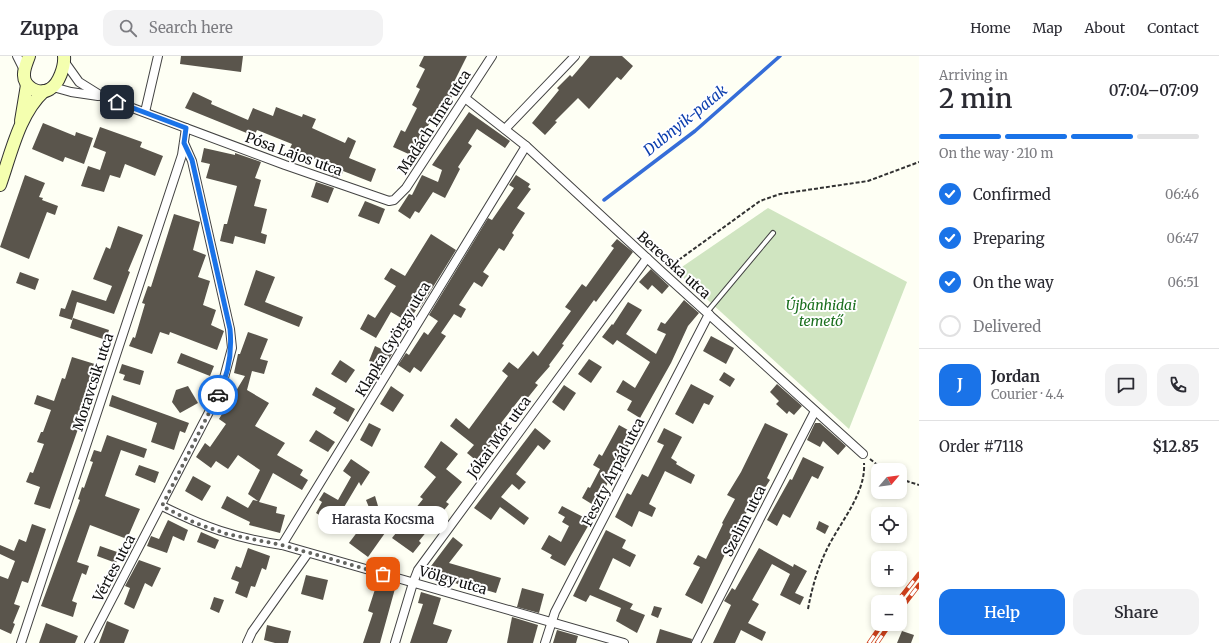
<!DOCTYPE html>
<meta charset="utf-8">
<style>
body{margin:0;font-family:Merriweather,serif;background:#f2f2f3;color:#2b2b33;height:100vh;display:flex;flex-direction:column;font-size:15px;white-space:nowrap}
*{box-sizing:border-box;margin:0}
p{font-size:13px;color:#7c7c81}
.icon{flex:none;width:22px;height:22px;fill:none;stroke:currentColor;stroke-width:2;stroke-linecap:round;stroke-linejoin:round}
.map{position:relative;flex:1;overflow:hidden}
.panel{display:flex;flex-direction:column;background:#fff;width:300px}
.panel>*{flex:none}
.needle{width:26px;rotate:61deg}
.buttons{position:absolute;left:871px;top:407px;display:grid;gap:8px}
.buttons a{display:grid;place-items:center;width:36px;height:36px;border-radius:8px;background:#fff;box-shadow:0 2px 6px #0003;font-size:20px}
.pin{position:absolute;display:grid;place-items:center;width:34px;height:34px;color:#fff;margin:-17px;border-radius:8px;box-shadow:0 2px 6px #0006}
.courier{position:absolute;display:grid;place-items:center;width:40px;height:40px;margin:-20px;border:3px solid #1a73e8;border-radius:50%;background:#fff;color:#222;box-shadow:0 1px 5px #0007}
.bubble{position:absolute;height:28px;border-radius:12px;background:#fff;box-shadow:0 2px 6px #0003;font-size:13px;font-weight:600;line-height:28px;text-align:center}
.overview em{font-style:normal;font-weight:600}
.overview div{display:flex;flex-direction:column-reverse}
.overview{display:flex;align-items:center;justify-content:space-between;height:68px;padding:0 20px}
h1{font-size:26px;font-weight:600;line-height:30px}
.bar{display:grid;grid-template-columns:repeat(4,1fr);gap:6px 4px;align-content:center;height:48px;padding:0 20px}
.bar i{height:5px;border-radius:3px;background:#e1e1e2}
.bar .selected{background:#1a73e8}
.bar p{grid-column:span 4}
.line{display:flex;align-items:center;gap:10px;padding:0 20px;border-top:1px solid #e1e1e2}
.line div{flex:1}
.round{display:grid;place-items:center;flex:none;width:42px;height:42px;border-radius:12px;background:#f2f2f3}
ol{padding:0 20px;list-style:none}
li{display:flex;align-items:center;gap:12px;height:44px}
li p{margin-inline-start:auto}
li .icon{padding:4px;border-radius:50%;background:#1a73e8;color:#fff;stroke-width:4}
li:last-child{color:#7c7c81}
li i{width:22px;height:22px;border:2px solid #e1e1e2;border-radius:50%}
.action{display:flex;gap:8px;margin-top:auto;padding:8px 20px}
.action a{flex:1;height:46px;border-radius:12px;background:#1a73e8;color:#fff;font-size:16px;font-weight:600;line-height:46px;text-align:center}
.action a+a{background:#f2f2f3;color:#2b2b33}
header{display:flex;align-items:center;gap:24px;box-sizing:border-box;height:56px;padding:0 20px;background:#fff;border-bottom:1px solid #e1e1e2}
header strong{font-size:19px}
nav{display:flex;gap:22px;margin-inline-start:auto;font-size:14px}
.search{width:280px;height:36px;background:#f2f2f3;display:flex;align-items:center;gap:10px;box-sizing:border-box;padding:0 14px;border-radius:12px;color:#7c7c81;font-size:15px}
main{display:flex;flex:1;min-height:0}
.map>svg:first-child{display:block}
.cemetery{fill:#d0e5c1}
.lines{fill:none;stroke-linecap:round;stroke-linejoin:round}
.stream{stroke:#356dd8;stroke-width:3.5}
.building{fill:#5a554c}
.lane-casing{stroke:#434343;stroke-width:6}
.street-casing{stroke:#434343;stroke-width:10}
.secondary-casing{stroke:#323232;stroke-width:14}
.path{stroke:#323232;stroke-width:2;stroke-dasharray:4 2;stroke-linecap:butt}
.lane{stroke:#fff;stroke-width:4}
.street{stroke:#fff;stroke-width:8}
.secondary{stroke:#f4ffaf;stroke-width:12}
.rail-casing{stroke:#ce401b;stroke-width:4.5}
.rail{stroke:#fff;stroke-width:3;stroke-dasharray:9;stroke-linecap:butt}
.done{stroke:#636460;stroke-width:4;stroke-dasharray:0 7.2}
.route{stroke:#1a73e8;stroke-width:5}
.labels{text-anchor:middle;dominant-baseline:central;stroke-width:4;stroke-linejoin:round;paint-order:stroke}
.street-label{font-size:14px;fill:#101010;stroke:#fff}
.park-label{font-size:14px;font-style:italic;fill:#1a6f1e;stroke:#fff}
.water-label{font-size:15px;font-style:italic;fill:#0d3fae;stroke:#fff}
</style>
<header>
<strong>Zuppa</strong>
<div class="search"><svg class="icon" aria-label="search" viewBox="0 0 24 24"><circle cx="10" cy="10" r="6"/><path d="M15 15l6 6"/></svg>Search here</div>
<nav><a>Home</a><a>Map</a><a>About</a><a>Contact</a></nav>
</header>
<main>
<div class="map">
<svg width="919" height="587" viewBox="0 0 919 587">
<rect width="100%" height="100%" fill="#fefff4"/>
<polygon class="cemetery" points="768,152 907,226 849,373 676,215"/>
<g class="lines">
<polyline class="stream" points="604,144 695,75 780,0"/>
</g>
<g class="building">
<polygon points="181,0 243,0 241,16 180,8"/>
<polygon points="424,0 467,0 450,34 454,36 449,47 444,44 436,61 434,60 423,78 413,100 393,91 401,74 405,76 417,52 412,49 420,33 416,31 425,13 419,10"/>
<polygon points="590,0 622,0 633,10 621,24 617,21 589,53 578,42 555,65 557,66 545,79 532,67 559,34 557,32 570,19 572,21"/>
<polygon points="193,36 212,45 211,48 248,64 253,52 273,60 276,51 302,61 303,58 316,63 312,72 345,87 348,81 356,85 349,102 376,113 371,126 343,115 342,118 340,117 338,122 329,118 332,111 302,97 302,99 289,94 292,88 257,74 254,80 185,52"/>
<polygon points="469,56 510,85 505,92 477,73 468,87 472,90 458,111 460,113 445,142 433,136 419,157 415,155 410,163 398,155 409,138 412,139 422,119 438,126 442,114 432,109"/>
<polygon points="43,67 75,80 76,76 93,82 84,108 65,101 63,106 32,93"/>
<polygon points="100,71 142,86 140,91 163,100 155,120 125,108 120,122 110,119 104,136 81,130 88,110 100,114 106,96 93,91"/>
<polygon points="204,92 235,99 235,97 261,106 255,122 261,124 254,150 267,153 261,177 267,179 265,188 235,180 233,188 220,185 224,168 227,168 237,130 206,122 210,108 201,106"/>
<polygon points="25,119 45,127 39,141 43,142 42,144 58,150 55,159 47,156 29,203 0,191"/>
<polygon points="516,119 530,128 528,131 531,133 517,152 525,157 512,177 514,179 504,195 499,192 483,216 489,220 482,231 474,226 459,249 466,253 461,262 454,258 441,277 446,280 421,316 414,311 410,317 398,309 406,297 409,299 424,276 428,279 438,265 429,259 488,162 492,164 514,132 509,129"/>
<polygon points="316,126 334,132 328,147 311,141"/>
<polygon points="365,145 385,153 379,168 358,160"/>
<polygon points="174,158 200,166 193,194 206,199 198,221 210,225 203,249 216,254 211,269 224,275 217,294 170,276 169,279 160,276 152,298 129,290 133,281 135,282 145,248 142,247 148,230 151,231"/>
<polygon points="118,170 143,179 128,215 130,216 114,258 77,246 72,264 59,260 61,252 65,253 72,234 106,245 112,230 93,223 106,191 110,193"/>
<polygon points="431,178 456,194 420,252 418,251 408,266 391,256 376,282 360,273 368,258 375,262 396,230 384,223 391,212 405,220"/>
<polygon points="617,183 633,196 596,246 594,244 562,288 564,289 549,309 550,310 535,327 538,329 526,344 522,340 501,367 505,370 478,406 467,397 474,389 450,370 456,362 469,373 508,320 502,315 509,306 518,313 533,295 538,300 571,255 565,251 582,228 586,231 614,192 611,190"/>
<polygon points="651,213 669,230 662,238 652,229 648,234 639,226"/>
<polygon points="256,214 275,221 265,246 303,261 299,271 244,249"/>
<polygon points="20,216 39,223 35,234 16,227"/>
<polygon points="684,244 699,257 688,270 671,307 640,362 627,354 632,345 616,336 623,324 635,332 650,306 617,284 613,289 602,281 612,268 613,269 628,246 642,254 626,278 656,298 666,278 657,274 661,266 665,268"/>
<polygon points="73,262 109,274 106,284 70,272"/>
<polygon points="248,276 268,283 260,303 268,305 264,318 252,315 247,334 269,347 255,370 285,387 277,399 303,414 300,419 308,424 302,434 273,417 259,446 277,451 276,457 285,459 280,477 249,469 250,466 221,452 227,440 248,452 253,444 258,445 248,438 260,414 238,399 228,413 216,405 211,412 196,401 205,387 210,391 226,368 219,363 245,320 234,317 238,298 240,298"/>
<polygon points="711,280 734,292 726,308 703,295"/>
<polygon points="375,290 392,298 389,303 387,301 385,306 380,304 378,309 369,305"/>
<polygon points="181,297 214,310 210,320 177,307"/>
<polygon points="72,301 98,309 83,352 85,353 50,453 34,448 40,431 26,426 30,416 33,417 44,388 37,386 41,376 43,376 51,354 34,348 37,339 54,345 62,322 65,323"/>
<polygon points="589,303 602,311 591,327 578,318"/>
<polygon points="340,304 355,314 346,327 331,318"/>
<polygon points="122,308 144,315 140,329 123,324 125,319 119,317"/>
<polygon points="724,316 735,323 730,331 719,324"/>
<polygon points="691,328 714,340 709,349 704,347 693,368 675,358"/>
<polygon points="777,328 802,350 794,359 789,355 787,358 776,348 779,345 770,336"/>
<polygon points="564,329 576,337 564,355 552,346"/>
<polygon points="188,330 198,347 180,357 172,346 176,334"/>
<polygon points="391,330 404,339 393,356 380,348"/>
<polygon points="316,331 355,353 348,366 333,357 336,352 312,339"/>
<polygon points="112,339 189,367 185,377 180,375 174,394 151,386 157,367 109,350"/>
<polygon points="369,367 381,373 372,391 360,384"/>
<polygon points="765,367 788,378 767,422 770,424 763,435 759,433 742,465 745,467 732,490 734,491 729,500 725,498 702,548 685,539 700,511 693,508 698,499 706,503 723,468 722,467 735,443 727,439 741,416"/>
<polygon points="815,367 820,367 846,390 838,399 823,385 820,391 807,384"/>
<polygon points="619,369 635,378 595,450 582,442 588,431 590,432 600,413 593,409 599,398 602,400"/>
<polygon points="535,372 551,385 544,394 538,389 516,418 526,426 519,434 512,428 501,441 529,462 524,469 500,451 491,464 474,452"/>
<polygon points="664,372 682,381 671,402 677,406 676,408 695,419 691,428 665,415 649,448 656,452 652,461 639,455 632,471 615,461 627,437 631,439 642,418 648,421 664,389 657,386"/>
<polygon points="316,374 335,386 328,396 309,385"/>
<polygon points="107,379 147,393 144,402 121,394 105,440 140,453 127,483 90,469 77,506 89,510 86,519 82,517 72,545 77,547 73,561 41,550 80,444 78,443 82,431 84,432 93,406 90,405 94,394 101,396"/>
<polygon points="441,385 458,398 446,413 462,426 446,446 449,448 419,485 421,487 413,497 392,482 423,443 420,441 436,421 424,411"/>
<polygon points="803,401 824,411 818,423 812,420 790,462 783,458 777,470 767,464 790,423 792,424"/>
<polygon points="351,403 370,416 361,430 359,426 334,468 316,457 322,446 319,444 324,436 338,444 351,421 343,415"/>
<polygon points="139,409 159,416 155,427 135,419"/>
<polygon points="193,420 211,430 202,445 185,435"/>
<polygon points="375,440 378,450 370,454 366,444"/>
<polygon points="562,450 591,465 565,510 550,502 552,499 541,493 549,479 561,486 569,470 562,466 565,461 558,457"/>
<polygon points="367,463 385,477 368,501 349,487"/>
<polygon points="168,464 188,474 184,485 173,480 167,497 147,490 151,480 159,483"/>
<polygon points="819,465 829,470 825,478 816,473"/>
<polygon points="32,468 46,473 28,527 22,525 14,548 20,550 13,567 15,568 11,578 0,573 0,520 8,523 15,505 0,498 0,489 14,495 19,483 26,486"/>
<polygon points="606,474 626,484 622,492 636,499 630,511 613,502 599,533 633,548 630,553 645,559 637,577 616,565 621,552 590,539 586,546 573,540"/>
<polygon points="201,476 219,484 215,493 197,486"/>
<polygon points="453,481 463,489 449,507 501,522 496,537 479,532 478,534 425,518"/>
<polygon points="100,490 120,497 116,507 97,500"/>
<polygon points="248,492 270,500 266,514 262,512 255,531 251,530 247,542 235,537 239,526 231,523 236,510 241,512"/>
<polygon points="759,492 793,511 794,508 807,515 795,537 804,541 800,549 780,539 790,518 772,508 752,544 759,548 748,567 766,576 762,585 741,574 735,587 713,587 731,549 724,545 732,532 735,534"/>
<polygon points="139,504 161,512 152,531 145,527 134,553 124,548 130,532 125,530"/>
<polygon points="306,519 328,524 323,544 301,538"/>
<polygon points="378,524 396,529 380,587 363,587 373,557 368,555"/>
<polygon points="522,532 544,538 539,557 517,551"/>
<polygon points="421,536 441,542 433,568 452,574 447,587 410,587 423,548 418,547"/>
<polygon points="214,541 224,544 219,557 210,553"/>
<polygon points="654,550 662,552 658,562 651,559"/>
<polygon points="512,561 538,569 533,587 507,587"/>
<polygon points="107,565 129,574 124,587 99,587"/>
<polygon points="46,567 78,580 75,587 39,587"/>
<polygon points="267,569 291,575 288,587 275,587 264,584"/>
<polygon points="660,573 692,583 691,587 656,587"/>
<polygon points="557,574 578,580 576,587 553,587"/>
<polygon points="902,575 914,579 911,587 897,587"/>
</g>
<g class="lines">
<defs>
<polyline id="lane" points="707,256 773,177"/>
<g id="street">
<polyline points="17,0 24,14"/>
<polyline points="64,5 79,26 103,41 285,109 389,145 394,144 406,132 492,0"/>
<polyline points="53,31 71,36 98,40"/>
<polyline points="465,42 526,90 662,216 863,398"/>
<polyline points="145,56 158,0"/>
<polyline points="505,73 575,0"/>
<path d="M162,450C204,471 235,482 282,489L624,587"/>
<polyline points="282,489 526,90"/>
<polyline points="21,587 182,99 186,72"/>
<polyline points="89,587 221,333 232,292 230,273 192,105 184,87"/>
<polyline points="247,587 252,576 308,497"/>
<polyline points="395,587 413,527 418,514 647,202"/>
<polyline points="545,587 555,556 709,258"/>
<polyline points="696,587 815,355"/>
</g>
<g id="secondary">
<path d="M29,0C27,6 24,12 24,18C23,31 39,40 50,33C59,28 65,10 64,0"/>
<polyline points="21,65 27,29"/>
<path d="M0,129C11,98 19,58 44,35"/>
</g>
</defs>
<use href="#lane" class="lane-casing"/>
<use href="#street" class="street-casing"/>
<use href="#secondary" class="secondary-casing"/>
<g class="path">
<polyline points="669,211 760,145 780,138 868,125 919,106"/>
<polyline points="870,403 884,414"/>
<polyline points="900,423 919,429"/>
<path d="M808,553C812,531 818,511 828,491C841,465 866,437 864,407"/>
</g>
<use href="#lane" class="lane"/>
<use href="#street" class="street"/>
<use href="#secondary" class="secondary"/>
<defs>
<g id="rail">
<polyline points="897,546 919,518"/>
<polyline points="900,554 919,529"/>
<polyline points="869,587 882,568"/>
<polyline points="877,587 890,568"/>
</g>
</defs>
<use href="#rail" class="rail-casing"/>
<use href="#rail" class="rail"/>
</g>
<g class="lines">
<polyline class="done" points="218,339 162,450 195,467 227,478 282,489 383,518"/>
<path class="route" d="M117,46L186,72L184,87L192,104L230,273C232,295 229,318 218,339"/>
</g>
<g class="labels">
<g class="street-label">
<text transform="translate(434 66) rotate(-57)">Madách Imre utca</text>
<text transform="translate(294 98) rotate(20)">Pósa Lajos utca</text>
<text transform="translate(674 209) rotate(42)">Berecska utca</text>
<text transform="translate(393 283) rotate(-59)">Klapka György utca</text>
<text transform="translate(93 326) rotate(-72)">Moravcsik utca</text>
<text transform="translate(499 381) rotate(-54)">Jókai Mór utca</text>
<text transform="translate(613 416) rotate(-63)">Feszty Árpád utca</text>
<text transform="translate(744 465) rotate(-63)">Szelim utca</text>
<text transform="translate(114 512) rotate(-62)">Vértes utca</text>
<text transform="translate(453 524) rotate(16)">Völgy utca</text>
</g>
<g class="park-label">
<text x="821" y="249">Újbánhidai<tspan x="821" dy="16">temető</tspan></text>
</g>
<g class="water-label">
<text transform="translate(685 64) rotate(-39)">Dubnyik-patak</text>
</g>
</g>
</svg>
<div class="buttons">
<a><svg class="needle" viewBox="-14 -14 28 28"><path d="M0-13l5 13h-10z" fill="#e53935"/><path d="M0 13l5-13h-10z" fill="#7c7c81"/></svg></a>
<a><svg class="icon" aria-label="locate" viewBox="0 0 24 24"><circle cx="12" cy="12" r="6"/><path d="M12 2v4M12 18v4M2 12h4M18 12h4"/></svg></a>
<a>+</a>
<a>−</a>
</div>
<div class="pin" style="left:383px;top:518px;background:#ea580c"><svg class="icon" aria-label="bag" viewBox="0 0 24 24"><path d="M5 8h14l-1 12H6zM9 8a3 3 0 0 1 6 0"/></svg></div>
<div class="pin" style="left:117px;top:46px;background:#1f2937"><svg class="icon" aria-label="home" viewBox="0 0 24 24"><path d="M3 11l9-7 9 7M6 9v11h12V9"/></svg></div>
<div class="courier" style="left:218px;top:339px"><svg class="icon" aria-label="car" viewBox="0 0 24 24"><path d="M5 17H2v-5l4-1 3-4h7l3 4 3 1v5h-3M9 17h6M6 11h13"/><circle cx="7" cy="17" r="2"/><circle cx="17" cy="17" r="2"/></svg></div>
<div class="bubble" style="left:318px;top:450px;width:130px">Harasta Kocsma</div>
</div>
<section class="panel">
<div class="overview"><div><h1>2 min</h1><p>Arriving in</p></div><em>07:04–07:09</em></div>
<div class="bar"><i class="selected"></i><i class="selected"></i><i class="selected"></i><i></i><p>On the way · 210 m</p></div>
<ol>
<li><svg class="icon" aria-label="check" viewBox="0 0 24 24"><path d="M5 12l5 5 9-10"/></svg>Confirmed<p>06:46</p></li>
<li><svg class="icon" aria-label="check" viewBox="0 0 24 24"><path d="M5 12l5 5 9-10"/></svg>Preparing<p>06:47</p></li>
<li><svg class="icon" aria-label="check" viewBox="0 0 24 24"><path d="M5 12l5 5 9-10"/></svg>On the way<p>06:51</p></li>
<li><i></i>Delivered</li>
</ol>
<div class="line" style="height:72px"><b class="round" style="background:#1a73e8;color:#fff">J</b><div><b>Jordan</b><p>Courier · 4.4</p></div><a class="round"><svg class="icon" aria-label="chat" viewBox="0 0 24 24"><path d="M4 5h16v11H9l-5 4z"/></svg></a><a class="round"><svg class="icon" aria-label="phone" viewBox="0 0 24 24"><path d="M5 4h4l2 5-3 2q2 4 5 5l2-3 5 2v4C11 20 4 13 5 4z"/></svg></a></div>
<div class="line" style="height:52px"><div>Order #7118</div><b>$12.85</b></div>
<div class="action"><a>Help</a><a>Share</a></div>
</section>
</main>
